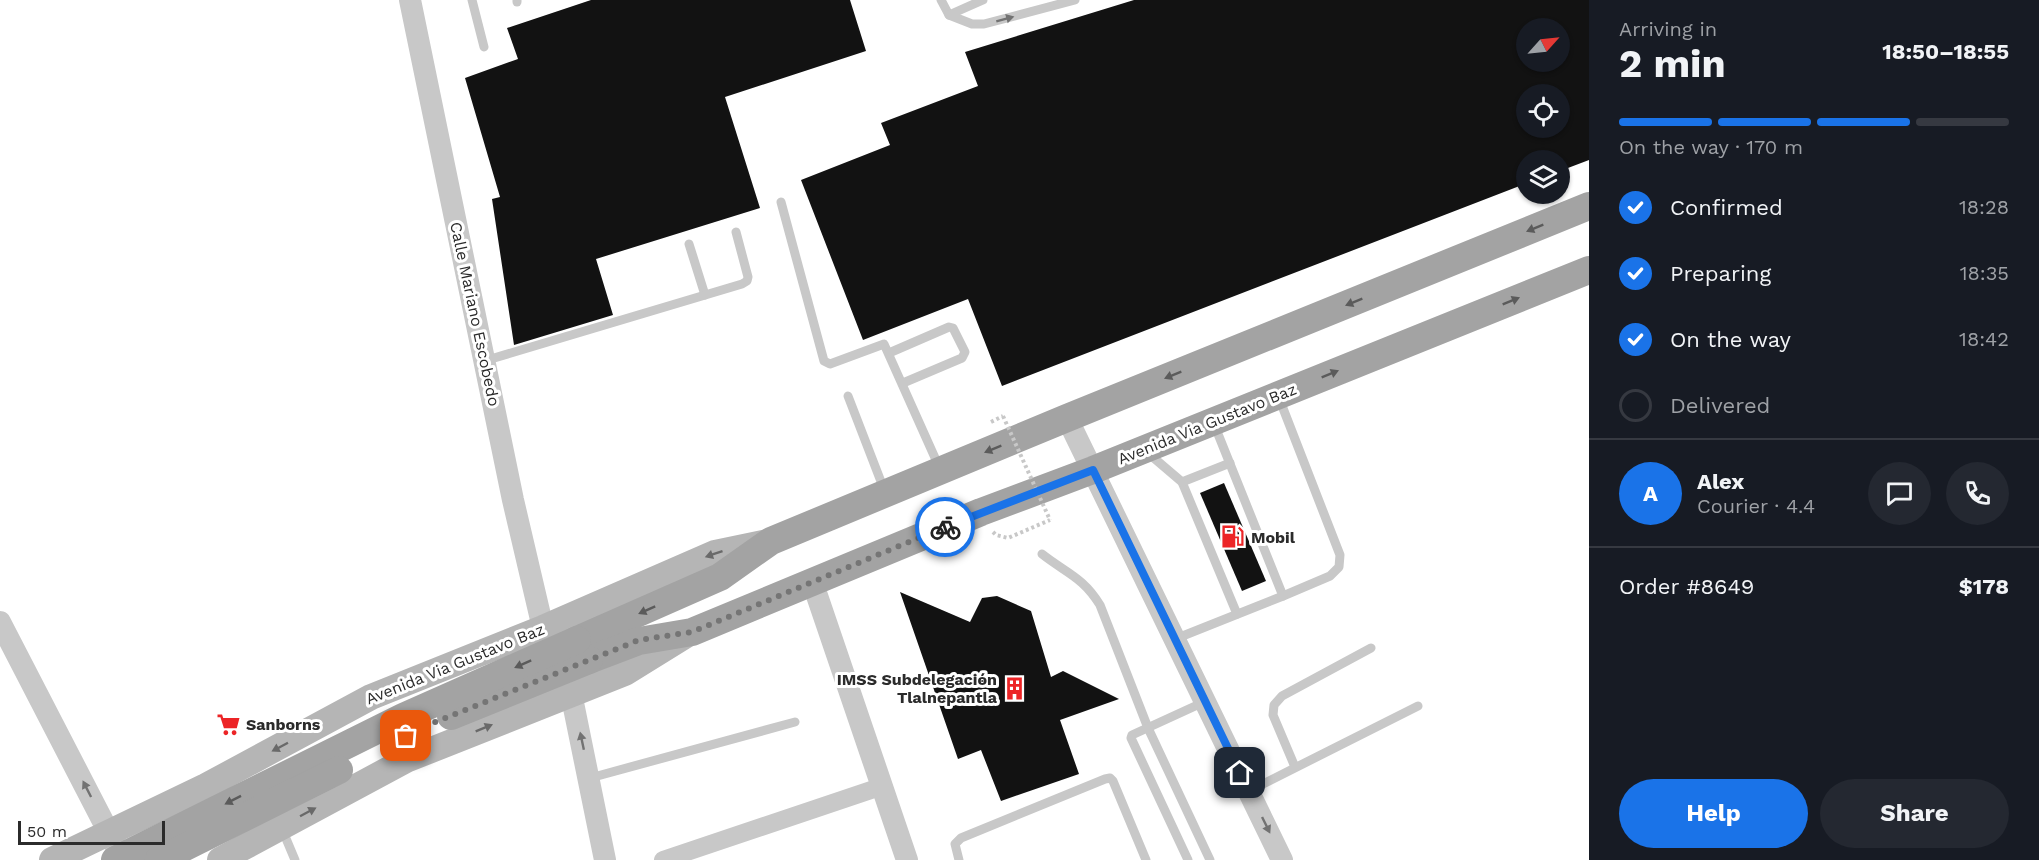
<!DOCTYPE html>
<meta charset="utf-8">
<style>
body{margin:0;font-family:"Work Sans",sans-serif;background:#242831;color:#f1f3f6;height:100vh;display:flex;flex-direction:column;font-size:22px;white-space:nowrap}
*{box-sizing:border-box;margin:0}
p{font-size:20px;color:#9ea1a6}
.icon{flex:none;width:33px;height:33px;fill:none;stroke:currentColor;stroke-width:2;stroke-linecap:round;stroke-linejoin:round}
.map{position:relative;flex:1;overflow:hidden}
.sheet{display:flex;flex-direction:column;background:#171b24;width:450px}
.sheet>*{flex:none}
.needle{width:39px;rotate:63deg}
.buttons{position:absolute;left:1516px;top:18px;display:grid;gap:12px}
.buttons a{display:grid;place-items:center;width:54px;height:54px;border-radius:50%;background:#171b24;box-shadow:0 2px 4px #0004;font-size:30px}
.scale{position:absolute;left:18px;bottom:15px;width:147px;box-sizing:border-box;padding-left:6px;border:3px solid #2b2b2b;border-top:0;font-size:16px;line-height:21px;white-space:nowrap;color:#2b2b2b;-webkit-text-stroke:4px #fff;paint-order:stroke}
.pin{position:absolute;display:grid;place-items:center;width:51px;height:51px;color:#fff;margin:-26px;border-radius:12px;box-shadow:0 3px 9px #0006}
.courier{position:absolute;display:grid;place-items:center;width:60px;height:60px;margin:-30px;border:4px solid #1a73e8;border-radius:50%;background:#fff;color:#222;box-shadow:0 2px 8px #0007}
.head em{font-style:normal;font-weight:700}
.head div{display:flex;flex-direction:column-reverse}
.head{display:flex;align-items:center;justify-content:space-between;height:102px;padding:0 30px}
h1{font-size:39px;font-weight:700;line-height:45px}
.bar{display:grid;grid-template-columns:repeat(4,1fr);gap:9px 6px;align-content:center;height:72px;padding:0 30px}
.bar i{height:8px;border-radius:4px;background:#363941}
.bar .on{background:#1a73e8}
.bar p{grid-column:span 4}
.line{display:flex;align-items:center;gap:15px;padding:0 30px;border-top:2px solid #363941}
.line div{flex:1}
.round{display:grid;place-items:center;flex:none;width:63px;height:63px;border-radius:32px;background:#242831}
ol{padding:0 30px;list-style:none}
li{display:flex;align-items:center;gap:18px;height:66px}
li p{margin-inline-start:auto}
li .icon{padding:6px;border-radius:50%;background:#1a73e8;color:#fff;stroke-width:4}
li:last-child{color:#9ea1a6}
li i{width:33px;height:33px;border:3px solid #363941;border-radius:50%}
.action{display:flex;gap:12px;margin-top:auto;padding:12px 30px}
.action a{flex:1;height:69px;border-radius:36px;background:#1a73e8;color:#fff;font-size:24px;font-weight:700;line-height:69px;text-align:center}
.action a+a{background:#242831;color:#f1f3f6}
main{display:flex;flex:1;min-height:0}
.map>svg:first-child{display:block}
.building{fill:#121212;fill-rule:evenodd}
.lines{fill:none;stroke-linecap:round;stroke-linejoin:round}
.path{stroke:#c8c8c8;stroke-width:4;stroke-dasharray:3 3;stroke-linecap:butt}
.service{stroke:#c8c8c8;stroke-width:9}
.minor{stroke:#c8c8c8;stroke-width:18}
.tertiary{stroke:#c8c8c8;stroke-width:22}
.secondary{stroke:#b5b5b5;stroke-width:26}
.primary{stroke:#a3a3a3;stroke-width:28}
.path-bridge{stroke:#c8c8c8;stroke-width:4;stroke-dasharray:3 3;stroke-linecap:butt}
.primary-bridge{stroke:#a3a3a3;stroke-width:28}
.oneway{fill:#727272}
.oneway2{fill:#5b5b5b}
.oneway3{fill:#696969}
.done{stroke:#757575;stroke-width:6;stroke-dasharray:0 10.8}
.route{stroke:#1a73e8;stroke-width:8}
.labels{text-anchor:middle;dominant-baseline:central;stroke-width:6;stroke-linejoin:round;paint-order:stroke}
.street-label{font-size:16px;fill:#2b2b2b;stroke:#fff}
.poi-label{font-size:16px;font-weight:bold;fill:#2b2b2b;stroke:#fff;text-anchor:start}
</style>
<main>
<div class="map">
<svg width="1589" height="860" viewBox="0 0 1589 860">
<rect width="100%" height="100%" fill="#fff"/>
<g class="building">
<polygon points="591,0 850,0 866,51 725,97 760,208 596,259 613,315 514,345 492,199 500,197 465,78 518,59 507,28"/>
<path d="M1134,0H1589V160L1560,171V160H1527V183L1002,386L968,299L863,340L801,180L890,145L881,123L978,86L965,52ZM1527,28H1560V62H1527ZM1527,94H1560V128H1527Z"/>
<polygon points="1224,483 1266,581 1242,591 1200,493"/>
<polygon points="900,592 970,622 982,598 997,596 1031,611 1051,677 1063,671 1119,699 1060,720 1079,774 1001,801 981,750 958,759"/>
</g>
<g class="lines">
<g class="path">
<polyline points="991,422 1003,416"/>
<polyline points="993,532 996,535 1008,538 1050,520"/>
</g>
<g class="service">
<polyline points="472,0 484,47"/>
<polyline points="517,0 517,2"/>
<polyline points="941,0 949,15 972,24 984,24 1075,0"/>
<polyline points="949,15 983,0"/>
<polyline points="781,202 824,361 830,364 884,344 940,469"/>
<polyline points="689,244 705,295"/>
<polyline points="889,353 949,327 953,328 965,352 962,358 903,383"/>
<polyline points="484,361 742,284 747,281 748,277 736,232"/>
<polyline points="848,396 885,492"/>
<polyline points="1214,424 1283,596"/>
<polyline points="1148,453 1182,482 1237,614"/>
<polyline points="1182,482 1230,463"/>
<path d="M1042,554C1066,573 1083,577 1100,605L1148,728L1210,860"/>
<polyline points="1175,639 1283,596 1330,576 1339,567 1340,555 1279,398"/>
<polyline points="1295,767 1273,715 1274,705 1282,696 1371,648"/>
<polyline points="590,778 795,722"/>
<polyline points="1249,791 1418,706"/>
<polyline points="282,829 295,860"/>
<polyline points="959,860 955,844 961,838 1105,779 1110,778 1113,781 1146,860"/>
<polyline points="1188,860 1131,738 1132,735 1204,702"/>
</g>
<polyline class="minor" points="663,860 883,786"/>
<g class="tertiary">
<polyline points="410,0 513,500 543,628"/>
<polyline points="1067,418 1282,860"/>
<polyline points="812,581 907,860"/>
<polyline points="0,622 123,860"/>
<polyline points="571,693 605,860"/>
</g>
<g class="secondary">
<polyline points="52,860 206,786 371,697 543,628 715,553 768,542"/>
<polyline points="220,860 406,760 625,673 688,634"/>
</g>
<g class="primary">
<polyline points="577,640 720,577 771,541 1067,418 1589,206"/>
<polyline points="589,660 639,641 692,632 981,512 1093,470 1589,270"/>
</g>
<polyline class="path-bridge" points="1003,416 1050,520"/>
<g class="primary-bridge">
<polyline points="451,716 589,660"/>
<polyline points="115,860 403,717 577,640"/>
<polyline points="159,860 339,770"/>
</g>
</g>
<defs><path id="oneway-solid" d="M-6-.8H1V-3.2L6.5 0L1 3.2V.8H-6Z" transform="scale(1.5)"/></defs>
<g class="oneway">
<use href="#oneway-solid" transform="translate(1005 19) rotate(-15)"/>
<use href="#oneway-solid" transform="translate(582 741) rotate(-102)"/>
<use href="#oneway-solid" transform="translate(87 789) rotate(-117)"/>
<use href="#oneway-solid" transform="translate(1266 825) rotate(64)"/>
</g>
<g class="oneway2">
<use href="#oneway-solid" transform="translate(1535 228) rotate(158)"/>
<use href="#oneway-solid" transform="translate(1511 301) rotate(-22)"/>
<use href="#oneway-solid" transform="translate(1354 302) rotate(158)"/>
<use href="#oneway-solid" transform="translate(1330 374) rotate(-22)"/>
<use href="#oneway-solid" transform="translate(1173 375) rotate(158)"/>
<use href="#oneway-solid" transform="translate(993 449) rotate(158)"/>
<use href="#oneway-solid" transform="translate(647 610) rotate(156)"/>
<use href="#oneway-solid" transform="translate(523 664) rotate(156)"/>
<use href="#oneway-solid" transform="translate(233 800) rotate(153)"/>
</g>
<g class="oneway3">
<use href="#oneway-solid" transform="translate(714 554) rotate(161)"/>
<use href="#oneway-solid" transform="translate(484 728) rotate(-22)"/>
<use href="#oneway-solid" transform="translate(280 747) rotate(152)"/>
<use href="#oneway-solid" transform="translate(308 812) rotate(-28)"/>
</g>
<g class="lines">
<polyline class="done" points="406,736 428,725 639,640 692,632 945,527"/>
<polyline class="route" points="945,527 1093,470 1240,773"/>
</g>
<defs>
<symbol id="fuel-bare" viewBox="-9 -9 18 18"><path d="M-5.5-6h7V0h2V4h1.3V-2.5L3-4.5l.8-.8L6-3V5H2.5V1h-1V6h-7ZM-4.2-4.7v3.2H.2V-4.7Z" fill="#ec2426" stroke="#fff" stroke-width="2.5" paint-order="stroke"/></symbol>
<symbol id="building-bare" viewBox="-9 -9 18 18"><path d="M-4-6H4V6H1V3H-1V6H-4ZM-2.5-4.3h1.7v1.8h-1.7ZM.8-4.3h1.7v1.8H.8ZM-2.5-1h1.7V.8h-1.7ZM.8-1h1.7V.8H.8Z" fill="#ec2426" stroke="#fff" stroke-width="2.5" paint-order="stroke"/></symbol>
<symbol id="supermarket-bare" viewBox="-9 -9 18 18"><path d="M-6-5.5h2.5l.6 2H6L4.5 2H-2.5L-4.4-4H-6ZM-1.5 3.2a1.3 1.3 0 1 0 .1 0ZM3 3.2a1.3 1.3 0 1 0 .1 0Z" fill="#ec2426" stroke="#fff" stroke-width="2.5" paint-order="stroke"/></symbol>
</defs>
<g fill-rule="evenodd">
<use href="#fuel-bare" x="1216" y="520" width="33" height="33"/>
<use href="#building-bare" x="998" y="672" width="33" height="33"/>
<use href="#supermarket-bare" x="212" y="708" width="33" height="33"/>
</g>
<g class="labels">
<g class="street-label">
<text transform="translate(475 314) rotate(78)">Calle Mariano Escobedo</text>
<text transform="translate(1207 424) rotate(-22)">Avenida Via Gustavo Baz</text>
<text transform="translate(455 664) rotate(-22)">Avenida Via Gustavo Baz</text>
</g>
<g class="poi-label">
<text x="1251" y="537">Mobil</text>
<text x="997" y="679" text-anchor="end">IMSS Subdelegación<tspan x="997" dy="18">Tlalnepantla</tspan></text>
<text x="246" y="724">Sanborns</text>
</g>
</g>
</svg>
<div class="buttons">
<a><svg class="needle" viewBox="-14 -14 28 28"><path d="M0-13l5 13h-10z" fill="#e53935"/><path d="M0 13l5-13h-10z" fill="#9ea1a6"/></svg></a>
<a><svg class="icon" aria-label="locate" viewBox="0 0 24 24"><circle cx="12" cy="12" r="6"/><path d="M12 2v4M12 18v4M2 12h4M18 12h4"/></svg></a>
<a><svg class="icon" aria-label="layers" viewBox="0 0 24 24"><path d="M12 4l9 5-9 5-9-5zM3 14l9 5 9-5"/></svg></a>
</div>
<div class="scale">50 m</div>
<div class="pin" style="left:406px;top:736px;background:#ea580c"><svg class="icon" aria-label="bag" viewBox="0 0 24 24"><path d="M5 8h14l-1 12H6zM9 8a3 3 0 0 1 6 0"/></svg></div>
<div class="pin" style="left:1240px;top:773px;background:#1f2937"><svg class="icon" aria-label="home" viewBox="0 0 24 24"><path d="M3 11l9-7 9 7M6 9v11h12V9"/></svg></div>
<div class="courier" style="left:945px;top:527px"><svg class="icon" aria-label="bike" viewBox="0 0 24 24"><circle cx="6" cy="16" r="4"/><circle cx="18" cy="16" r="4"/><path d="M6 16l4-8h5l3 8M10 8l3 8H6M13 5h3"/></svg></div>
</div>
<section class="sheet">
<div class="head"><div><h1>2 min</h1><p>Arriving in</p></div><em>18:50–18:55</em></div>
<div class="bar"><i class="on"></i><i class="on"></i><i class="on"></i><i></i><p>On the way · 170 m</p></div>
<ol>
<li><svg class="icon" aria-label="check" viewBox="0 0 24 24"><path d="M5 12l5 5 9-10"/></svg>Confirmed<p>18:28</p></li>
<li><svg class="icon" aria-label="check" viewBox="0 0 24 24"><path d="M5 12l5 5 9-10"/></svg>Preparing<p>18:35</p></li>
<li><svg class="icon" aria-label="check" viewBox="0 0 24 24"><path d="M5 12l5 5 9-10"/></svg>On the way<p>18:42</p></li>
<li><i></i>Delivered</li>
</ol>
<div class="line" style="height:108px"><b class="round" style="background:#1a73e8;color:#fff">A</b><div><b>Alex</b><p>Courier · 4.4</p></div><a class="round"><svg class="icon" aria-label="chat" viewBox="0 0 24 24"><path d="M4 5h16v11H9l-5 4z"/></svg></a><a class="round"><svg class="icon" aria-label="phone" viewBox="0 0 24 24"><path d="M5 4h4l2 5-3 2q2 4 5 5l2-3 5 2v4C11 20 4 13 5 4z"/></svg></a></div>
<div class="line" style="height:78px"><div>Order #8649</div><b>$178</b></div>
<div class="action"><a>Help</a><a>Share</a></div>
</section>
</main>
